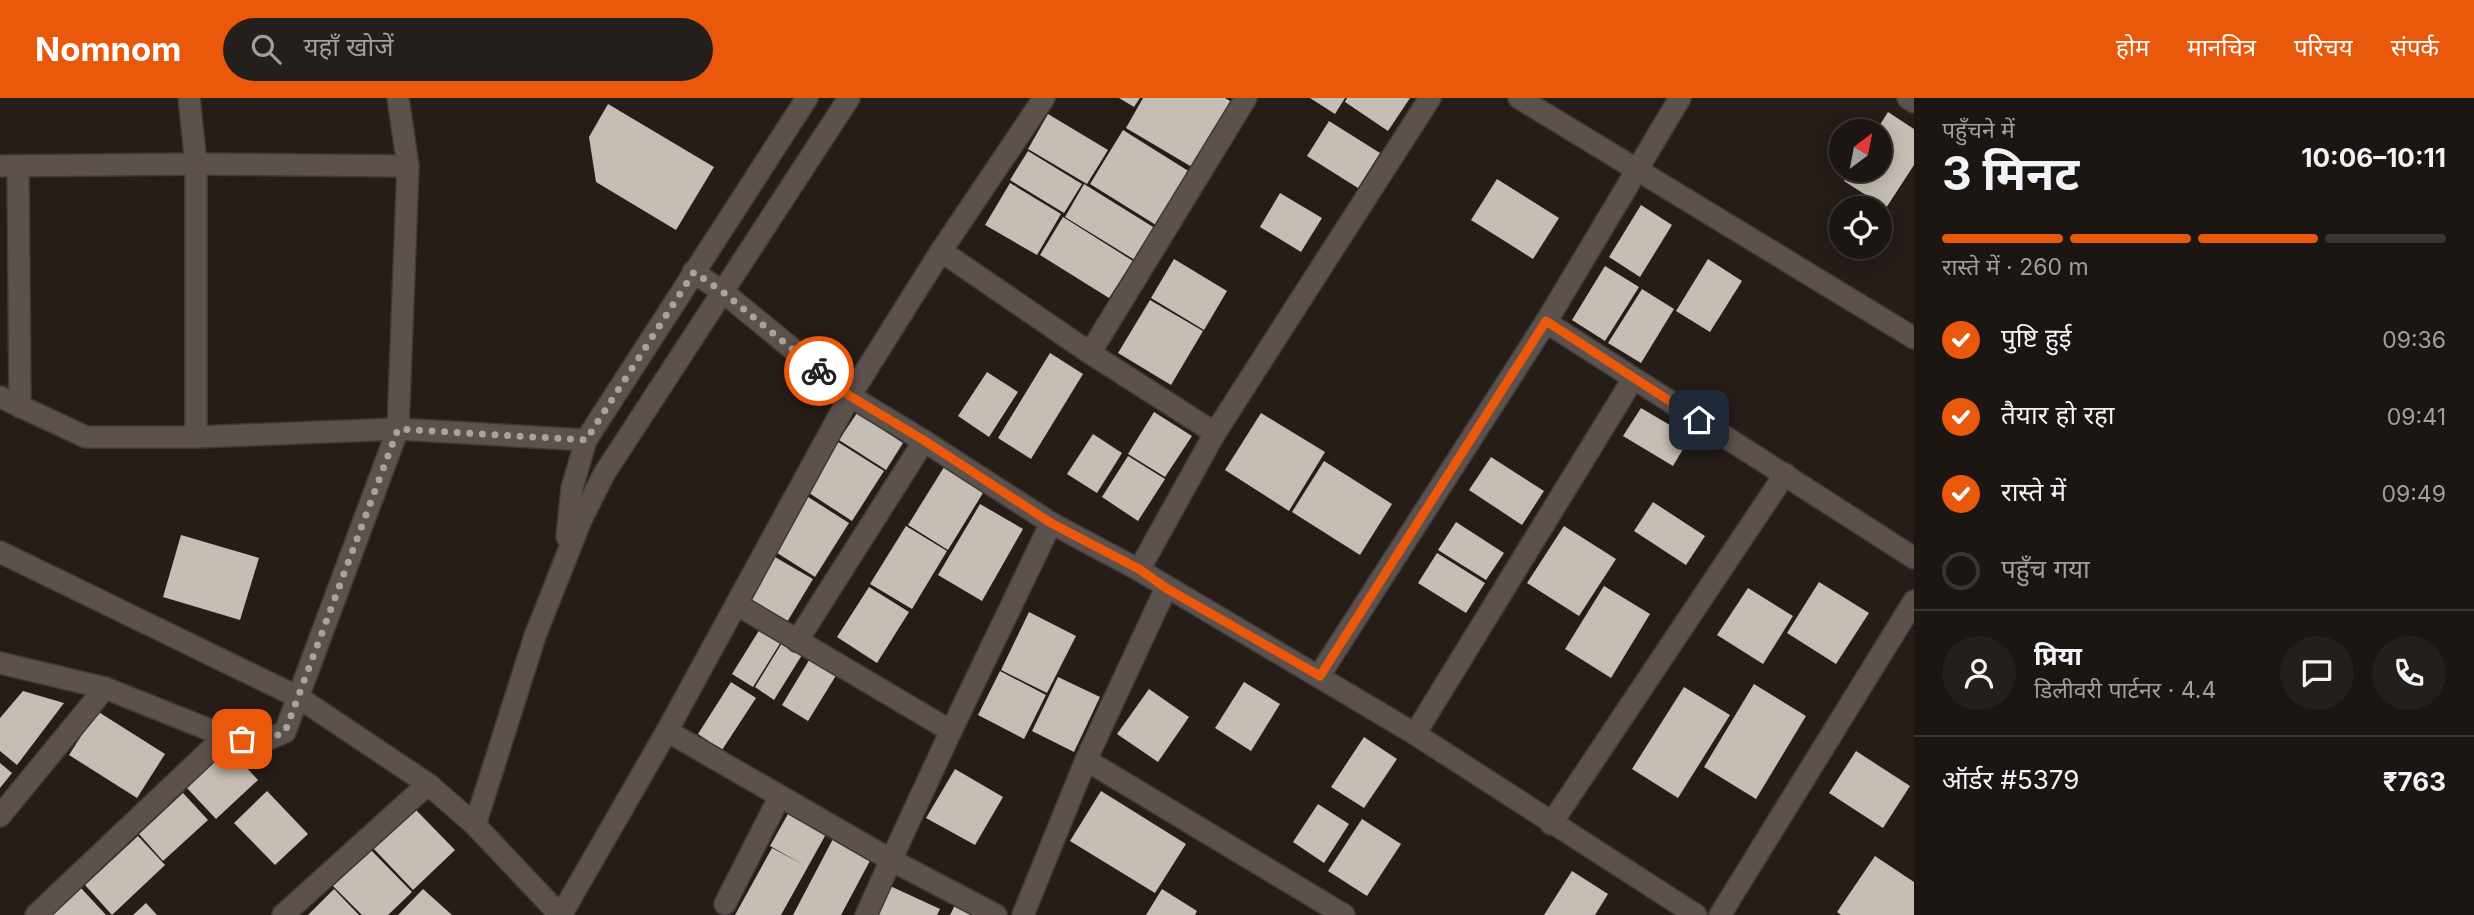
<!DOCTYPE html>
<html lang="hi">
<meta charset="utf-8">
<style>
body{margin:0;font-family:Inter,"Noto Sans Devanagari",sans-serif;background:#251f1c;color:#f1f3f6;height:100vh;display:flex;flex-direction:column;font-size:26px;white-space:nowrap}
*{box-sizing:border-box;margin:0}
p{font-size:23px;color:#a09fa0}
.icon{flex:none;width:38px;height:38px;fill:none;stroke:currentColor;stroke-width:2;stroke-linecap:round;stroke-linejoin:round}
.map{position:relative;flex:1;overflow:hidden}
.drawer{display:flex;flex-direction:column;background:#1c1613;width:560px}
.drawer>*{flex:none}
.needle{width:46px;rotate:32deg}
.buttons{position:absolute;left:1829px;top:21px;display:grid;gap:14px}
.buttons a{display:grid;place-items:center;width:63px;height:63px;border-radius:50%;background:#1c1613;box-shadow:0 4px 18px #0003,0 0 0 2px #3a3533;font-size:35px}
.pin{position:absolute;display:grid;place-items:center;width:60px;height:60px;color:#fff;margin:-30px;border-radius:14px;box-shadow:0 4px 10px #0006}
.courier{position:absolute;display:grid;place-items:center;width:70px;height:70px;margin:-35px;border:5px solid #ea580c;border-radius:50%;background:#fff;color:#222;box-shadow:0 2px 9px #0007}
.head em{font-style:normal;font-weight:700}
.head div{display:flex;flex-direction:column-reverse}
.head{display:flex;align-items:center;justify-content:space-between;height:119px;padding:0 28px}
h1{font-size:46px;font-weight:700;line-height:52px}
.bar{display:grid;grid-template-columns:repeat(4,1fr);gap:10px 7px;align-content:center;height:84px;padding:0 28px}
.bar i{height:9px;border-radius:5px;background:#3a3533}
.bar .current{background:#ea580c}
.bar p{grid-column:span 4}
.line{display:flex;align-items:center;gap:18px;padding:0 28px;border-top:2px solid #3a3533}
.line div{flex:1}
.round{display:grid;place-items:center;flex:none;width:74px;height:74px;border-radius:37px;background:#251f1c}
ol{padding:0 28px;list-style:none}
li{display:flex;align-items:center;gap:21px;height:77px}
li p{margin-inline-start:auto}
li .icon{padding:7px;border-radius:50%;background:#ea580c;color:#fff;stroke-width:4}
li:last-child{color:#a09fa0}
li i{width:38px;height:38px;border:4px solid #3a3533;border-radius:50%}
header{display:flex;align-items:center;gap:42px;box-sizing:border-box;height:98px;padding:0 35px;background:#ea580c;color:#fff}
header strong{font-size:33px}
nav{display:flex;gap:38px;margin-inline-start:auto;font-size:24px}
.search{width:490px;height:63px;background:#251f1c;display:flex;align-items:center;gap:18px;box-sizing:border-box;padding:0 24px;border-radius:38px;color:#a09fa0;font-size:26px}
main{display:flex;flex:1;min-height:0}
.map>svg:first-child{display:block}
.building{fill:#c5beb4}
.lines{fill:none;stroke-linecap:round;stroke-linejoin:round}
.street-casing{stroke:#403936;stroke-width:24}
.secondary-casing{stroke:#403936;stroke-width:24}
.street{stroke:#5c514c;stroke-width:21}
.secondary{stroke:#5c514c;stroke-width:21}
.done{stroke:#a9a29e;stroke-width:7;stroke-dasharray:0 12.6}
.route{stroke:#ea580c;stroke-width:9}
</style>
<header>
<strong>Nomnom</strong>
<div class="search"><svg class="icon" aria-label="search" viewBox="0 0 24 24"><circle cx="10" cy="10" r="6"/><path d="M15 15l6 6"/></svg>यहाँ खोजें</div>
<nav><a>होम</a><a>मानचित्र</a><a>परिचय</a><a>संपर्क</a></nav>
</header>
<main>
<div class="map">
<svg width="1914" height="817" viewBox="0 0 1914 817">
<rect width="100%" height="100%" fill="#261d19"/>
<g class="building">
<polygon points="1119,0 1140,0 1134,9"/>
<polygon points="1143,0 1225,0 1238,8 1197,72 1126,30"/>
<polygon points="1310,0 1345,0 1335,16"/>
<polygon points="1347,0 1410,0 1388,33 1345,4"/>
<polygon points="608,6 714,69 676,132 596,84 589,39"/>
<polygon points="1888,14 1914,31 1914,67 1886,110 1844,83 1851,72 1880,72 1880,33 1876,33"/>
<polygon points="1048,16 1108,52 1087,86 1028,51"/>
<polygon points="1329,23 1380,55 1358,90 1307,58"/>
<polygon points="1123,32 1190,74 1156,127 1090,86"/>
<polygon points="1028,53 1082,86 1064,115 1010,82"/>
<polygon points="1497,81 1559,120 1533,161 1471,122"/>
<polygon points="1010,85 1061,116 1037,157 985,127"/>
<polygon points="1084,86 1158,132 1138,164 1065,119"/>
<polygon points="1280,95 1322,120 1301,154 1260,129"/>
<polygon points="1641,107 1672,127 1640,179 1609,159"/>
<polygon points="1063,119 1133,163 1109,200 1040,157"/>
<polygon points="1174,161 1227,193 1204,232 1151,200"/>
<polygon points="1708,161 1742,183 1710,234 1676,213"/>
<polygon points="1605,168 1639,189 1605,243 1572,222"/>
<polygon points="1642,191 1674,211 1641,265 1608,245"/>
<polygon points="1150,202 1203,233 1171,287 1118,255"/>
<polygon points="1050,255 1083,276 1031,361 998,340"/>
<polygon points="987,274 1018,294 989,339 958,318"/>
<polygon points="1641,310 1690,339 1673,368 1623,338"/>
<polygon points="1154,314 1192,338 1165,379 1128,356"/>
<polygon points="857,315 903,345 886,372 839,342"/>
<polygon points="1261,315 1325,354 1289,413 1225,372"/>
<polygon points="1093,336 1122,355 1097,395 1067,376"/>
<polygon points="838,344 884,373 852,423 806,393"/>
<polygon points="1128,358 1165,381 1138,423 1102,399"/>
<polygon points="1491,359 1544,393 1522,427 1469,392"/>
<polygon points="1324,363 1392,406 1360,457 1292,414"/>
<polygon points="946,366 986,390 948,452 908,427"/>
<polygon points="805,397 849,425 815,479 771,451"/>
<polygon points="1653,404 1705,438 1686,467 1634,433"/>
<polygon points="980,406 1023,431 982,503 938,477"/>
<polygon points="1456,424 1504,455 1486,482 1438,452"/>
<polygon points="906,428 947,453 912,511 870,486"/>
<polygon points="1564,428 1616,461 1579,518 1527,485"/>
<polygon points="181,437 259,460 240,522 163,499"/>
<polygon points="768,455 813,481 787,524 743,497"/>
<polygon points="1437,455 1485,485 1466,515 1418,485"/>
<polygon points="1819,484 1869,515 1836,566 1787,535"/>
<polygon points="1604,488 1650,516 1611,580 1565,551"/>
<polygon points="869,489 909,514 877,565 837,539"/>
<polygon points="1748,490 1793,518 1763,566 1717,537"/>
<polygon points="1029,514 1076,538 1047,595 1001,572"/>
<polygon points="763,526 784,539 753,589 732,576"/>
<polygon points="785,540 805,552 774,602 755,589"/>
<polygon points="814,554 840,571 808,623 782,607"/>
<polygon points="1000,573 1046,597 1024,641 978,617"/>
<polygon points="1058,579 1100,599 1074,654 1032,633"/>
<polygon points="731,584 756,600 722,652 698,636"/>
<polygon points="1244,584 1280,606 1251,653 1215,630"/>
<polygon points="1754,586 1806,618 1756,701 1704,669"/>
<polygon points="1684,589 1730,617 1678,700 1632,671"/>
<polygon points="1149,591 1189,619 1158,664 1117,636"/>
<polygon points="23,593 64,605 17,667 0,653 0,620"/>
<polygon points="97,613 165,656 137,700 69,657"/>
<polygon points="1364,639 1397,661 1364,710 1331,689"/>
<polygon points="228,650 258,682 216,721 186,689"/>
<polygon points="1856,653 1910,688 1883,730 1829,695"/>
<polygon points="0,665 12,675 0,690"/>
<polygon points="955,671 1003,699 975,747 926,720"/>
<polygon points="267,693 308,736 275,767 234,725"/>
<polygon points="1101,693 1186,746 1155,795 1070,743"/>
<polygon points="183,695 208,722 163,763 139,736"/>
<polygon points="1318,706 1349,726 1324,765 1293,744"/>
<polygon points="793,707 830,729 781,817 735,817 772,750 804,767 770,748"/>
<polygon points="414,710 455,752 413,792 372,749"/>
<polygon points="1362,721 1401,746 1367,798 1328,773"/>
<polygon points="138,738 165,767 112,817 85,787"/>
<polygon points="834,739 872,759 841,817 793,817"/>
<polygon points="371,752 412,794 388,817 362,817 333,788"/>
<polygon points="1875,758 1914,784 1914,817 1841,817 1837,814"/>
<polygon points="1572,773 1608,796 1595,817 1544,817"/>
<polygon points="888,787 940,811 937,817 875,817"/>
<polygon points="80,789 106,817 51,817"/>
<polygon points="334,791 359,817 308,817"/>
<polygon points="423,791 452,817 398,817"/>
<polygon points="1162,791 1197,813 1195,817 1146,817"/>
<polygon points="146,805 157,817 133,817"/>
<polygon points="955,807 976,817 950,817"/>
</g>
<g class="lines">
<defs>
<g id="street">
<polyline points="189,0 196,66 196,339"/>
<polyline points="1519,0 1914,240"/>
<polyline points="0,68 196,66 408,68"/>
<polyline points="18,68 20,309"/>
<polyline points="941,153 1090,255 1215,335"/>
<polyline points="693,174 723,194 850,298 924,343 1051,425 1139,472 1415,636 1696,817"/>
<polyline points="1546,224 1914,460"/>
<polyline points="1090,255 1246,0"/>
<polyline points="0,299 86,339 196,339 398,331 586,342"/>
<polyline points="0,454 298,599 428,686 475,727"/>
<polyline points="1139,472 1215,335 1430,0"/>
<polyline points="1166,490 1086,662 1344,817"/>
<polyline points="736,506 951,633 1051,425"/>
<polyline points="797,543 924,343"/>
<polyline points="0,565 105,590 225,638"/>
<polyline points="1319,578 1546,224 1680,0"/>
<polyline points="667,633 891,762 951,633"/>
<polyline points="1415,636 1633,281"/>
<polyline points="0,718 105,590"/>
<polyline points="1551,726 1785,376"/>
<polyline points="725,806 780,698"/>
<polyline points="36,817 225,638 259,645 285,634 398,331 408,68 398,0"/>
<polyline points="283,817 428,686"/>
<polyline points="561,817 667,633 850,298 941,153 1044,0"/>
<polyline points="866,817 891,762 996,817"/>
<polyline points="1023,817 1086,662"/>
<polyline points="1720,817 1914,503"/>
</g>
<g id="secondary">
<polyline points="1908,0 1914,4"/>
<polyline points="567,439 572,390 586,342 807,0"/>
<polyline points="560,817 475,727 535,538 581,422 604,376 849,0"/>
</g>
</defs>
<use href="#street" class="street-casing"/>
<use href="#secondary" class="secondary-casing"/>
<use href="#street" class="street"/>
<use href="#secondary" class="secondary"/>
</g>
<g class="lines">
<polyline class="done" points="242,641 259,645 285,634 398,331 586,342 694,174 723,194 819,273"/>
<polyline class="route" points="819,273 850,298 925,343 1051,425 1139,471 1166,490 1320,578 1546,223 1699,322"/>
</g>
</svg>
<div class="buttons">
<a><svg class="needle" viewBox="-14 -14 28 28"><path d="M0-13l5 13h-10z" fill="#e53935"/><path d="M0 13l5-13h-10z" fill="#a09fa0"/></svg></a>
<a><svg class="icon" aria-label="locate" viewBox="0 0 24 24"><circle cx="12" cy="12" r="6"/><path d="M12 2v4M12 18v4M2 12h4M18 12h4"/></svg></a>
</div>
<div class="pin" style="left:242px;top:641px;background:#ea580c"><svg class="icon" aria-label="bag" viewBox="0 0 24 24"><path d="M5 8h14l-1 12H6zM9 8a3 3 0 0 1 6 0"/></svg></div>
<div class="pin" style="left:1699px;top:322px;background:#1f2937"><svg class="icon" aria-label="home" viewBox="0 0 24 24"><path d="M3 11l9-7 9 7M6 9v11h12V9"/></svg></div>
<div class="courier" style="left:819px;top:273px"><svg class="icon" aria-label="bike" viewBox="0 0 24 24"><circle cx="6" cy="16" r="4"/><circle cx="18" cy="16" r="4"/><path d="M6 16l4-8h5l3 8M10 8l3 8H6M13 5h3"/></svg></div>
</div>
<section class="drawer">
<div class="head"><div><h1>3 मिनट</h1><p>पहुँचने में</p></div><em>10:06–10:11</em></div>
<div class="bar"><i class="current"></i><i class="current"></i><i class="current"></i><i></i><p>रास्ते में · 260 m</p></div>
<ol>
<li><svg class="icon" aria-label="check" viewBox="0 0 24 24"><path d="M5 12l5 5 9-10"/></svg>पुष्टि हुई<p>09:36</p></li>
<li><svg class="icon" aria-label="check" viewBox="0 0 24 24"><path d="M5 12l5 5 9-10"/></svg>तैयार हो रहा<p>09:41</p></li>
<li><svg class="icon" aria-label="check" viewBox="0 0 24 24"><path d="M5 12l5 5 9-10"/></svg>रास्ते में<p>09:49</p></li>
<li><i></i>पहुँच गया</li>
</ol>
<div class="line" style="height:126px"><a class="round"><svg class="icon" aria-label="person" viewBox="0 0 24 24"><circle cx="12" cy="8" r="4"/><path d="M4 21q1-7 8-7t8 7"/></svg></a><div><b>प्रिया</b><p>डिलीवरी पार्टनर · 4.4</p></div><a class="round"><svg class="icon" aria-label="chat" viewBox="0 0 24 24"><path d="M4 5h16v11H9l-5 4z"/></svg></a><a class="round"><svg class="icon" aria-label="phone" viewBox="0 0 24 24"><path d="M5 4h4l2 5-3 2q2 4 5 5l2-3 5 2v4C11 20 4 13 5 4z"/></svg></a></div>
<div class="line" style="height:91px"><div>ऑर्डर #5379</div><b>₹763</b></div>
</section>
</main>
